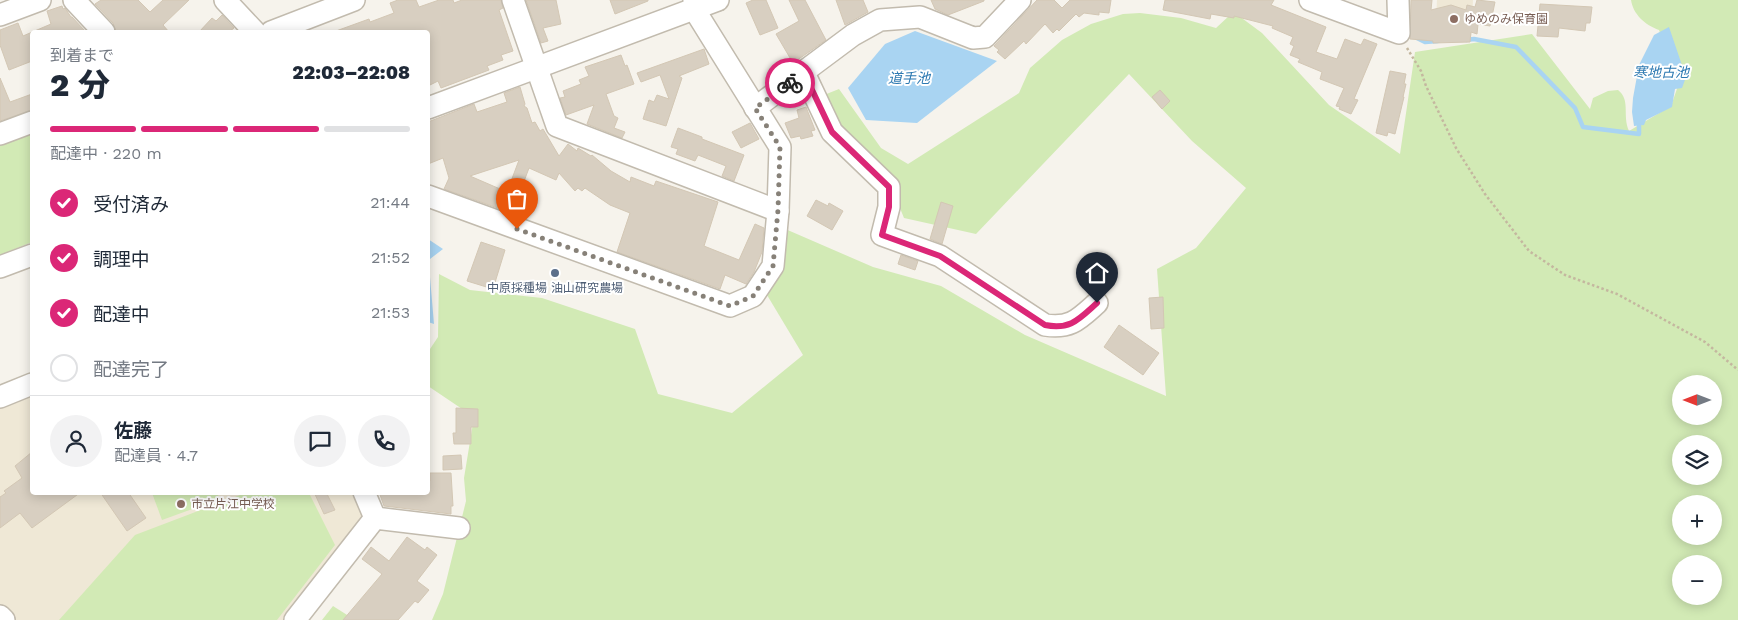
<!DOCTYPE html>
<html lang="ja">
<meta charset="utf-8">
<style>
body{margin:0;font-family:"Work Sans","Noto Sans JP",sans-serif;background:#f2f2f3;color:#1f2937;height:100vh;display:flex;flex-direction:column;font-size:19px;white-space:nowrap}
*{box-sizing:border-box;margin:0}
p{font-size:16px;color:#747a83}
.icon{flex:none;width:28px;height:28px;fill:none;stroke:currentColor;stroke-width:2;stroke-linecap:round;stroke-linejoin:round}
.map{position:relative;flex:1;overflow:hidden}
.details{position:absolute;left:30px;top:30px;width:400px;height:465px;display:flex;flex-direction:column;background:#fff;border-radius:5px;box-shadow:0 2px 12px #0003}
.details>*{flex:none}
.needle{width:32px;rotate:270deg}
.tools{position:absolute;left:1672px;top:375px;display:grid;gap:10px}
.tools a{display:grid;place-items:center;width:50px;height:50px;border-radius:50%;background:#fff;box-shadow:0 2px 12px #0003;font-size:25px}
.pin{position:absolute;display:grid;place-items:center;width:42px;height:42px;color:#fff;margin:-51px -21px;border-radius:50% 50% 50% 0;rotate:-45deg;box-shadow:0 0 5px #0007}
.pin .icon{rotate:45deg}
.courier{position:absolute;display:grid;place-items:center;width:50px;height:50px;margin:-25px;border:4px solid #db2777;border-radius:50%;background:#fff;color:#222;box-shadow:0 1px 6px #0007}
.overview em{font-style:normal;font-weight:800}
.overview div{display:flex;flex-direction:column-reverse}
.overview{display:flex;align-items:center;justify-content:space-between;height:85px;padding:0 20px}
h1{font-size:32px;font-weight:800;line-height:38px}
.bar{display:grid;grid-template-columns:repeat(4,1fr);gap:8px 5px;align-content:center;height:60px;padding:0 20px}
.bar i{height:6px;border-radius:4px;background:#e0e1e3}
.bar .current{background:#db2777}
.bar p{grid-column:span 4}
.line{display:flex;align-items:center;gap:12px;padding:0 20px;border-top:1px solid #e0e1e3}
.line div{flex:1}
.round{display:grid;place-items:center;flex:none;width:52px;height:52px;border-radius:26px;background:#f2f2f3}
ol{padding:0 20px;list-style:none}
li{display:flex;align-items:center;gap:15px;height:55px}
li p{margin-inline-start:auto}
li .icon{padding:5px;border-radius:50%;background:#db2777;color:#fff;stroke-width:4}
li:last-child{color:#747a83}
li i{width:28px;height:28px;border:2px solid #e0e1e3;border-radius:50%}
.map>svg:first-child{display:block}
.education{fill:#efe8d6}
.green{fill:#d2eab5;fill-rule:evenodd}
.water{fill:#a9d4f2}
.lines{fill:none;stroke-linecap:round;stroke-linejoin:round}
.stream{stroke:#a9d4f2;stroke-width:4.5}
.building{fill:#d8cfc1;stroke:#d3c7b4;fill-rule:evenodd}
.minor-casing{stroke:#c2bbae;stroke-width:24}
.path{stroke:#c4b79f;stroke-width:2.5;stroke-dasharray:2.5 2.5;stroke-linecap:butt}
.minor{stroke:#fff;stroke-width:21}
.done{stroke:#878178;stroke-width:5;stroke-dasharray:0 9}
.route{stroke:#db2777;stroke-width:6}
.education-dot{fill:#8d6e63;stroke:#fff;stroke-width:2}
.service-dot{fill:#5c6f8a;stroke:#fff;stroke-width:2}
.labels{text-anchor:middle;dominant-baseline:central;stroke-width:4;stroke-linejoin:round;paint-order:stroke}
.education-label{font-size:12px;fill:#785e54;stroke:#fff;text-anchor:start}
.service-label{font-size:12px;fill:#4e5e75;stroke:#fff}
.water-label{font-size:14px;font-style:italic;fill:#2e7ab2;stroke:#fff}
</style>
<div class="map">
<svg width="1738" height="620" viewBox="0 0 1738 620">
<rect width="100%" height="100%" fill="#f6f3ec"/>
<g class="education">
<polygon points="1437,0 1473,0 1471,38 1435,38"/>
<polygon points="32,391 32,492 356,493 367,515 285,620 7,620 0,612 0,402"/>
</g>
<g class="green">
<path d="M1631,0H1738V620H432L443,594L466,501L464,478L474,417L428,386V352L438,337L439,274L470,290L542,298L635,329L658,394L732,413L803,355L767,295L783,228L873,267L941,286L1025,335L1166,396L1157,269L1196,248L1246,188L1192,141L1129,74L976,234L904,218L889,181L843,133L824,95L839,89L881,148L908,164L1019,93L1030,68L1062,40L1091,24L1123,14L1140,13L1181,18L1216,28L1230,15L1239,16L1262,33L1329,105L1400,154L1415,52L1532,34L1590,109L1593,98L1608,91L1618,90C1631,100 1622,115 1629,131L1671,106L1679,83L1659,30C1645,25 1633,14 1631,0ZM1681,384H1714V416H1681ZM1681,444H1714V476H1681ZM1681,504H1714V536H1681ZM1681,564H1714V596H1681Z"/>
<polygon points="32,130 32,242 0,255 0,141"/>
<polygon points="248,492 309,493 335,545 277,620 59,620 135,535"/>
<polygon points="152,493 217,493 220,499 162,520"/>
<polygon points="333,606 355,620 322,620"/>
</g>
<g class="water">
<polygon points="1669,27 1686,77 1682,88 1675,89 1672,107 1646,120 1644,125 1634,126 1632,112 1633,98 1639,65 1654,35"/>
<polygon points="915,31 997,61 917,123 866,120 848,88 885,44"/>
<polygon points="428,239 443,249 430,259 430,277 434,324 428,322"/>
</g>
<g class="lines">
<g class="stream">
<polyline points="1417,38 1425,42 1438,41"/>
<polyline points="1466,40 1474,39 1516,47 1575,108 1583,127 1639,134 1639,126"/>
</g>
</g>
<g class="building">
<polygon points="101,0 138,0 150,12 163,0 189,0 163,25 169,32 116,32 113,23 95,4"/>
<polygon points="398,0 416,0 419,7 439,0 453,0 454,3 462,0 501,0 503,8 499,10 513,51 501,55 503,60 487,66 489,70 441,88 438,81 430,85 428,78 428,32 336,32 336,31 369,19 370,22 394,13 390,3"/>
<polygon points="526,0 556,0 561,24 543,28 548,41 541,43"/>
<polygon points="610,0 648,0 648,1 615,14"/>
<polygon points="753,0 766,0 778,28 760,35 746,3"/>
<polygon points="789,0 805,0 826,40 793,63 776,34 799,21"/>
<polygon points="836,0 863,0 868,12 845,25"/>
<polygon points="931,0 984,0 984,1 948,15 935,9"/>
<polygon points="1037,0 1054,0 1062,8 1070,0 1111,0 1109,13 1099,12 1099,15 1084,13 1079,17 1076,14 1059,31 1057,29 1053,33 1045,24 1026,44 1024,41 1005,59 997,52 999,50 994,46"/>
<polygon points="1165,0 1274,0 1271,5 1326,27 1316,52 1337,59 1345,39 1361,45 1364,39 1377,44 1354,99 1358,100 1351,114 1339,109 1340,107 1336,106 1344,88 1320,79 1322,72 1298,62 1300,59 1290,55 1294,46 1290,44 1293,37 1272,28 1273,26 1234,16 1234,18 1211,14 1210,19 1163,10"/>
<polygon points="1411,0 1432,0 1431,10 1451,5 1466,10 1467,5 1475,7 1477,0 1495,2 1490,26 1478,24 1477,34 1471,32 1470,42 1433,43 1433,41 1410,39"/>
<polygon points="1540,4 1592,7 1590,23 1586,23 1585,31 1559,28 1558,37 1537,36"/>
<polygon points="62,6 63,9 65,8 71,17 72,17 86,32 32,32 32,61 9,70 0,45 0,30 18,23 23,36 51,24 47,11"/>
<polygon points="222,15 234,28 229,32 199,32 212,18 216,21"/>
<polygon points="704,49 709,64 679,76 682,78 666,126 643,119 649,100 654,102 657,95 669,99 660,75 641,82 637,73"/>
<polygon points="621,55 625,66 627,65 634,84 606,94 614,116 618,118 614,128 625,132 622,138 587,124 594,105 566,115 560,98 565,97 563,91 581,84 579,80 589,76 585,67"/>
<polygon points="1390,71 1406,74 1404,84 1406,84 1403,97 1404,97 1395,134 1388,132 1387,136 1376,133"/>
<polygon points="0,78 10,102 32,94 32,110 0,121"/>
<path d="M520,87L525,104L524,106L527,108L532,123L535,122L540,131L543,129L559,156L568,144L577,151L578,148L591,156L592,155L611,171L630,182L631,177L654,186L656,181L718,202L704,246L739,260L755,224L764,228L762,252L754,272L746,284L725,275L720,289L617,252L630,213L610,205L585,188L582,191L578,188L575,191L559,173L556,180L529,168L512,213L444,189L449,178L443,158L428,164V122L474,104L477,112L507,102L504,93ZM519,160L507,192L470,176Z"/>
<polygon points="1160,90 1170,101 1162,109 1152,97"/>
<polygon points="806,107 815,130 811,131 813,136 801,139 800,136 791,138 785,123 799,118 797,110"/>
<polygon points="750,123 759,139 741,148 732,132"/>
<polygon points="678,128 702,137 702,139 744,155 734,181 722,176 726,166 698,155 695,161 676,154 678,149 671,147"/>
<polygon points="816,200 828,206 829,203 843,211 832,230 807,216"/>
<polygon points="941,202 953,206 942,244 930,239"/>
<polygon points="481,242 505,250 493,289 467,281"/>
<polygon points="901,255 918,261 915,270 898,264"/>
<polygon points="1163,297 1164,328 1151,329 1149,298"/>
<polygon points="1119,325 1159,353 1143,375 1104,347"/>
<polygon points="456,408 478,409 478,427 471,427 471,444 454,444 453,433 456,433"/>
<polygon points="32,452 32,492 81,492 32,528 20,513 0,528 0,497 6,493 4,491 22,478 15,466"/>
<polygon points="461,455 462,469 443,470 443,456"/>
<polygon points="430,473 451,473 453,506 451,506 451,514 384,506 379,492 426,494 426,492 428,492 428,481 430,481"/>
<polygon points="100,492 128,492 146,518 127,531"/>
<polygon points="314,492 326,492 335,510 324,514"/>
<polygon points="407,537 425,550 427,547 437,555 417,581 429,590 418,603 415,601 398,620 343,620 382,574 362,559 371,547 389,561"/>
</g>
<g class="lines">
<defs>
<g id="minor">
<polyline points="74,0 104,32"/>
<polyline points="225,0 255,32"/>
<polyline points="513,0 557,126 778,211"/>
<polyline points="1310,0 1399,33 1398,0"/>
<polyline points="0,15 40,0"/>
<polyline points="271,32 354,0"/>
<path d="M804,73L832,132L889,187V207L882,235L940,256L1045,325C1071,329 1079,319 1097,303"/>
<polyline points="428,108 718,0"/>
<polyline points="755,108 853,35 880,20 920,17 973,38 985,37 1020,0"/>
<polyline points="0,134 32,122"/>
<polyline points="428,196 730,306 753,296 773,266 778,211 780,147 699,17 694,0"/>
<polyline points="0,267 32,255"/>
<polyline points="0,397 32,384"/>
<polyline points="364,492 375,518"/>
<polyline points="0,616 4,620"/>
<polyline points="295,620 375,518 459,528"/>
</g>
</defs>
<use href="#minor" class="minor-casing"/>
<polyline class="path" points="1407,48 1421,71 1426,86 1456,148 1485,194 1529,251 1565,275 1617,294 1705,342 1738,370"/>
<use href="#minor" class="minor"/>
</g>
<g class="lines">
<polyline class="done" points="517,229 730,306 753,296 773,266 778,210 780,147 755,108 790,83"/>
<path class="route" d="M790,83L804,73L832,132L889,187V207L882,235L940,256L1045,325C1071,330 1079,319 1097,303"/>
</g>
<g class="education-dot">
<circle cx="1454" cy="19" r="5"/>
<circle cx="181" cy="504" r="5"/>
</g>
<circle class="service-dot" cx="555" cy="273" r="5"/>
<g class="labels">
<g class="education-label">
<text x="1464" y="19">ゆめのみ保育園</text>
<text x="191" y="504">市立片江中学校</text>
</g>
<g class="service-label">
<text x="555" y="288">中原採種場 油山研究農場</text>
</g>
<g class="water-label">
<text x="1661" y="72">寒地古池</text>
<text x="909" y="78">道手池</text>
</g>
</g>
</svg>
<div class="tools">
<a><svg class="needle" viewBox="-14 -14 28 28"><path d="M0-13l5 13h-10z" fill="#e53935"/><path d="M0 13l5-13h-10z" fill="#747a83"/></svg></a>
<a><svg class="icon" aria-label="layers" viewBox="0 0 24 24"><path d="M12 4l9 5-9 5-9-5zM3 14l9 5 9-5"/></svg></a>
<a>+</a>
<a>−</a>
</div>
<div class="pin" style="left:517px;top:229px;background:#ea580c"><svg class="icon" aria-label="bag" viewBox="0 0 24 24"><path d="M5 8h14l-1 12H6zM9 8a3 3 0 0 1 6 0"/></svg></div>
<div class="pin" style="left:1097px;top:303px;background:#1f2937"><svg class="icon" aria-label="home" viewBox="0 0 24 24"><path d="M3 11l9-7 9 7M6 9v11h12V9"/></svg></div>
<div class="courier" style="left:790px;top:83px"><svg class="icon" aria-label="bike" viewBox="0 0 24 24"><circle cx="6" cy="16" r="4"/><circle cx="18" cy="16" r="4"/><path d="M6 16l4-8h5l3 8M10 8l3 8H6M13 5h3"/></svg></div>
<section class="details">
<div class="overview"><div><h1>2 分</h1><p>到着まで</p></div><em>22:03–22:08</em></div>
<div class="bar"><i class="current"></i><i class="current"></i><i class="current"></i><i></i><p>配達中 · 220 m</p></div>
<ol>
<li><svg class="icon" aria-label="check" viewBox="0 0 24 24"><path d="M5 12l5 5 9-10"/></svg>受付済み<p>21:44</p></li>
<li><svg class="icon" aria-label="check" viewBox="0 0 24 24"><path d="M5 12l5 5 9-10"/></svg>調理中<p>21:52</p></li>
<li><svg class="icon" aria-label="check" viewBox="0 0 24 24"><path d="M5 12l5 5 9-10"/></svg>配達中<p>21:53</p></li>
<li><i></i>配達完了</li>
</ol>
<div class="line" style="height:90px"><a class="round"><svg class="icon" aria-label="person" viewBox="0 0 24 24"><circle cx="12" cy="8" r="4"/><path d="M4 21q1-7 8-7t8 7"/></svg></a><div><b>佐藤</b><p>配達員 · 4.7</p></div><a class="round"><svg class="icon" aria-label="chat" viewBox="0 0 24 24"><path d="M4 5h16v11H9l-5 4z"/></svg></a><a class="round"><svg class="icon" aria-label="phone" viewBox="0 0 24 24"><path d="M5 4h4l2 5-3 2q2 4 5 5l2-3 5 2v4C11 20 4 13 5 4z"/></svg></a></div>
</section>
</div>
